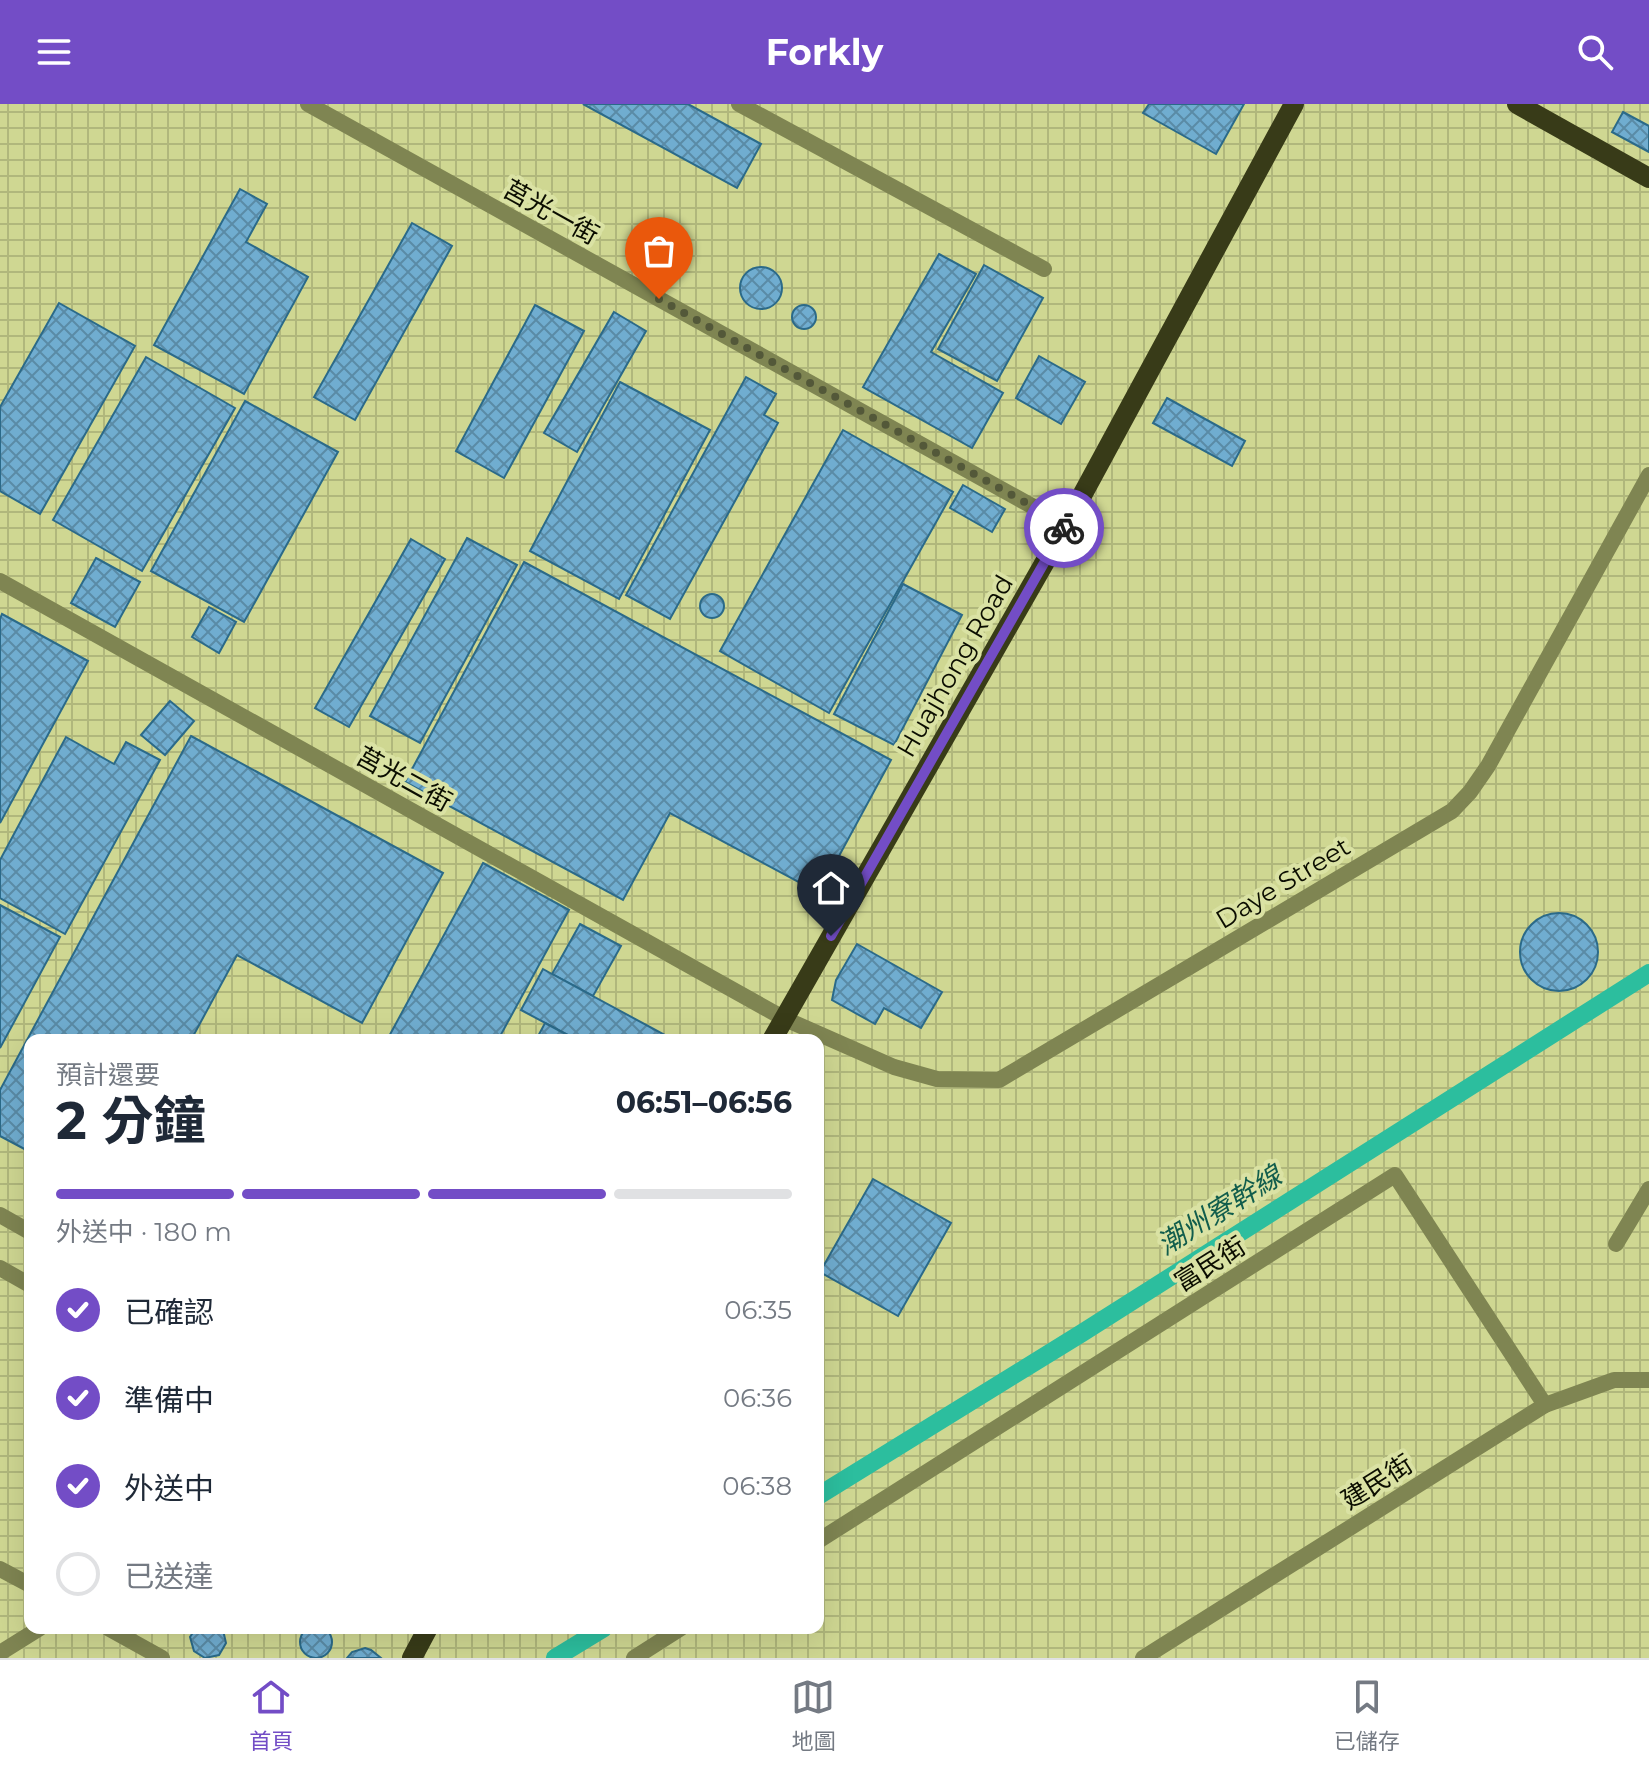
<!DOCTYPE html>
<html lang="zh-TW">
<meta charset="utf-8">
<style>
body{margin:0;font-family:Montserrat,"Noto Sans TC",sans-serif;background:#f2f2f3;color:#1f2937;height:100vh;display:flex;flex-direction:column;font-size:30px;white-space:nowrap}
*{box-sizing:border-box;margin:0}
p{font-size:26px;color:#747a83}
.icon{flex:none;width:44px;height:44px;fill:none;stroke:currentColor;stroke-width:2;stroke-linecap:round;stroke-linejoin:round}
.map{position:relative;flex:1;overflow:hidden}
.details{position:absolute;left:24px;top:930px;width:800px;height:600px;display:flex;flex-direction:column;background:#fff;border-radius:16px;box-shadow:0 8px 32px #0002}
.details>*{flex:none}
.pin{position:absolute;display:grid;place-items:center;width:68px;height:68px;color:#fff;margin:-82px -34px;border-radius:50% 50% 50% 0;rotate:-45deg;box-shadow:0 0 8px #0007}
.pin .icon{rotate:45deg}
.courier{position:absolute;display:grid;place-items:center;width:80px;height:80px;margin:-40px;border:6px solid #734dc6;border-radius:50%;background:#fff;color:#222;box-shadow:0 2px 10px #0007}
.headline em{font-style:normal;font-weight:700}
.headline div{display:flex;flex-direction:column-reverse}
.headline{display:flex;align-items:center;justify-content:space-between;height:136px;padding:0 32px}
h1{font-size:52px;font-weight:700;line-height:60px}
.bar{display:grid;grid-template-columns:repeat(4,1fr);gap:12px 8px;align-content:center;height:96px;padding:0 32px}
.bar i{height:10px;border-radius:6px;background:#e0e1e3}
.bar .active{background:#734dc6}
.bar p{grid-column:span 4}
ol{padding:0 32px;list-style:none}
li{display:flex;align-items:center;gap:24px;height:88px}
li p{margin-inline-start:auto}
li .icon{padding:8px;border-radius:50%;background:#734dc6;color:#fff;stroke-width:4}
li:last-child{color:#747a83}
li i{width:44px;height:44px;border:4px solid #e0e1e3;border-radius:50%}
header{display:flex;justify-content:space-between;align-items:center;height:104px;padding:0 32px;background:#734dc6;color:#fff;font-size:36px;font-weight:700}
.menu{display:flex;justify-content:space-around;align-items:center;height:112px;border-top:2px solid #e0e1e3;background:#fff;font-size:22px;color:#747a83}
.menu a{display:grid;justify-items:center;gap:4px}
.menu .active{color:#734dc6}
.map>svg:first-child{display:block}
.industrial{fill:url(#industrial-grid);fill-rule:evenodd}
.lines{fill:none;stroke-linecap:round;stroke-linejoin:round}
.canal{stroke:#2cbe9e;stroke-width:18}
.building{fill:url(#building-cross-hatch);stroke:#2b6a89;stroke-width:2}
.street{stroke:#7f8552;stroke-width:16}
.primary{stroke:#383b18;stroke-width:20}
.done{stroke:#535839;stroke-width:8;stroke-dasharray:0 14.4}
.route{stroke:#734dc6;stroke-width:10}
.labels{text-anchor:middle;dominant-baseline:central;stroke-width:8;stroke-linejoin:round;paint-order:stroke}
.street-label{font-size:26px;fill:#0b0d00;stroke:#dae2a4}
.water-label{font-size:28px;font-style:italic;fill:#115d4c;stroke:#dae2a4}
</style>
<header><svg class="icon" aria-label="menu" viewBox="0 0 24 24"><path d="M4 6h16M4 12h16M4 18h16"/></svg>Forkly<svg class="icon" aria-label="search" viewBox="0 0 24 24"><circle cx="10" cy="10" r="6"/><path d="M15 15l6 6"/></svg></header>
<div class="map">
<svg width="1649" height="1554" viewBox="0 0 1649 1554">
<defs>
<pattern id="industrial-grid" width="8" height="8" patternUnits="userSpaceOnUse" patternTransform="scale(2)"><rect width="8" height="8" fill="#cfd792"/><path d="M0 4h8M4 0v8" fill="none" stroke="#b0b77c"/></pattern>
<pattern id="building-cross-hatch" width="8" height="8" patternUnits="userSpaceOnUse" patternTransform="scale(2)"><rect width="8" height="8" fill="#70add0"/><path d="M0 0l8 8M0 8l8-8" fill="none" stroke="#5a8ba6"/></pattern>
</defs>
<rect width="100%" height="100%" fill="#dae2a4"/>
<path class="industrial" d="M0,0H1649V1554H0ZM30,936H818V1524H30Z"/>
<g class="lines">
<g class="canal">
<polyline points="818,1392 1082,1229 1649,869"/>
<polyline points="555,1554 604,1524"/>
</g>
</g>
<g class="building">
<polygon points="583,0 688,0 761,40 737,84"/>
<polygon points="1149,0 1244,0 1216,50 1143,9"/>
<polygon points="1623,8 1649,22 1649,48 1612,28"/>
<polygon points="240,85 267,100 246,138 308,173 244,290 154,241"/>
<polygon points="412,119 452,142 355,316 314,293"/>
<polygon points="939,150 976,170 931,248 1003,289 972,344 863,283"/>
<polygon points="984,161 1043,194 997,277 938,245"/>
<circle cx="761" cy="184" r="21"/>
<polygon points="59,199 135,242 40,410 0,387 0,303"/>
<polygon points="535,201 584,227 504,374 456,347"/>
<circle cx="804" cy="213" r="12"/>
<polygon points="614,208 646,227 577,348 544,329"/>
<polygon points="1039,252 1085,278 1061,320 1016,294"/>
<polygon points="146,253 235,304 142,467 53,416"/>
<polygon points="746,273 776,290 764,311 778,319 670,515 626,491"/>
<polygon points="620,278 710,326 619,495 530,447"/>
<polygon points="1167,294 1245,337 1232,362 1153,319"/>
<polygon points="245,297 338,348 244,518 151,467"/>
<polygon points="843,326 953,388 829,609 720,547"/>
<polygon points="963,381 1005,405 992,428 950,404"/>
<polygon points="467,434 517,461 420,639 370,612"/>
<polygon points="411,435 445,455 349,623 315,604"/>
<polygon points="96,454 140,478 115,523 71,499"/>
<polygon points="524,458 891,656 819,789 670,709 623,796 405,678"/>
<polygon points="903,480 962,511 894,641 834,610"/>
<circle cx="712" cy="502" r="12"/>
<polygon points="209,503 236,518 219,549 192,533"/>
<polygon points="2,510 88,557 0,719 0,515"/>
<polygon points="170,597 194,617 165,651 141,631"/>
<polygon points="191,632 443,769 362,919 237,851 191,936 30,936 30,1048 0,1032 0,986"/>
<polygon points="66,633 114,660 126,638 160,656 65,830 0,794 0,756"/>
<polygon points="483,759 569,806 498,936 387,936"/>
<polygon points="0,801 60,833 0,944"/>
<circle cx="1559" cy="848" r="39"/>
<polygon points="580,820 621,842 593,892 552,870"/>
<polygon points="857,840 942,888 921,924 884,904 875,920 832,896 836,876"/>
<polygon points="543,865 552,870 674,936 577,936 521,906"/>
<polygon points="545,919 577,936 536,936"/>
<polygon points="873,1075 951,1119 898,1212 820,1168"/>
<circle cx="316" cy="1538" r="16"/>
<polygon points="196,1524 223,1526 226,1539 219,1551 205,1554 194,1547 190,1533"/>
<polygon points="365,1544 371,1546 381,1554 347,1554 352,1548"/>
</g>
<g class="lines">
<g class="street">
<polyline points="308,0 1066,421"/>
<polyline points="739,0 1044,165"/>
<polyline points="0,477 785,915 894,963 937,975 999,976 1452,707 1470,688 1488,662 1649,371"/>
<polyline points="0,1111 30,1128"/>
<polyline points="1616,1140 1649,1085"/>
<polyline points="0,1164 30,1181"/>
<polyline points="818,1437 1395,1071 1545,1301"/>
<polyline points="0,1465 30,1481"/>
<polyline points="108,1524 162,1554"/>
<polyline points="0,1549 40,1524"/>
<polyline points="634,1554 681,1524"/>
<polyline points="1143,1554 1545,1301 1614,1276 1649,1276"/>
</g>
<g class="primary">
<polyline points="1517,0 1649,74"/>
<polyline points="772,936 1066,421 1294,0"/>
<polyline points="412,1554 428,1524"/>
</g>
</g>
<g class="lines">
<polyline class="done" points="659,195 1066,421 1064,424"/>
<polyline class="route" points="831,832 1064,424"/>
</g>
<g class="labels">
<g class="street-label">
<text transform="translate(551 108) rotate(29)">莒光一街</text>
<text transform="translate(955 562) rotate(-60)">Huajhong Road</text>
<text transform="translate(404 675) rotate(29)">莒光二街</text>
<text transform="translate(1283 779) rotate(-31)">Daye Street</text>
<text transform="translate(1210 1160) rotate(-32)">富民街</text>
<text transform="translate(1377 1378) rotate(-32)">建民街</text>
</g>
<g class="water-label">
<text transform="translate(1219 1106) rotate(-32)">潮州寮幹線</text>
</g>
</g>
</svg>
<div class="pin" style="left:659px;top:195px;background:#ea580c"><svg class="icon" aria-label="bag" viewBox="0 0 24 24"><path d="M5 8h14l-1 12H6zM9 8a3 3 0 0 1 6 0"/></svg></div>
<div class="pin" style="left:831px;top:832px;background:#1f2937"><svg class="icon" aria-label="home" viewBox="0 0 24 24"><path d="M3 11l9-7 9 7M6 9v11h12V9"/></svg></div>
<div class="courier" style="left:1064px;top:424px"><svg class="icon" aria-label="bike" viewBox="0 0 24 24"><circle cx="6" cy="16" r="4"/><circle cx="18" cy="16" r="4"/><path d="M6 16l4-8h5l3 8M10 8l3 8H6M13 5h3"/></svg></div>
<section class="details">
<div class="headline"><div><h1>2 分鐘</h1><p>預計還要</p></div><em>06:51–06:56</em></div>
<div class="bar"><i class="active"></i><i class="active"></i><i class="active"></i><i></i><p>外送中 · 180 m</p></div>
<ol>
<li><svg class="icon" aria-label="check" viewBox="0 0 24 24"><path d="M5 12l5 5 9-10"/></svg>已確認<p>06:35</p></li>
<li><svg class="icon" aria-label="check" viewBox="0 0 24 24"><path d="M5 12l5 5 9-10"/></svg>準備中<p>06:36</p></li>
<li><svg class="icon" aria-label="check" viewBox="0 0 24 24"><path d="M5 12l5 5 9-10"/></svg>外送中<p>06:38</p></li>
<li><i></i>已送達</li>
</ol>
</section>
</div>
<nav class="menu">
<a class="active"><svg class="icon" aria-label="home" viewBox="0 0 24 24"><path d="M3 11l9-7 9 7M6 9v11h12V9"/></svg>首頁</a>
<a><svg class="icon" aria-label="map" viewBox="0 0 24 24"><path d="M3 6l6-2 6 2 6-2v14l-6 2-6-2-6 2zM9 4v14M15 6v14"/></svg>地圖</a>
<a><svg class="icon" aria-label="saved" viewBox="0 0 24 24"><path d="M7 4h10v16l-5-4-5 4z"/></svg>已儲存</a>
</nav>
